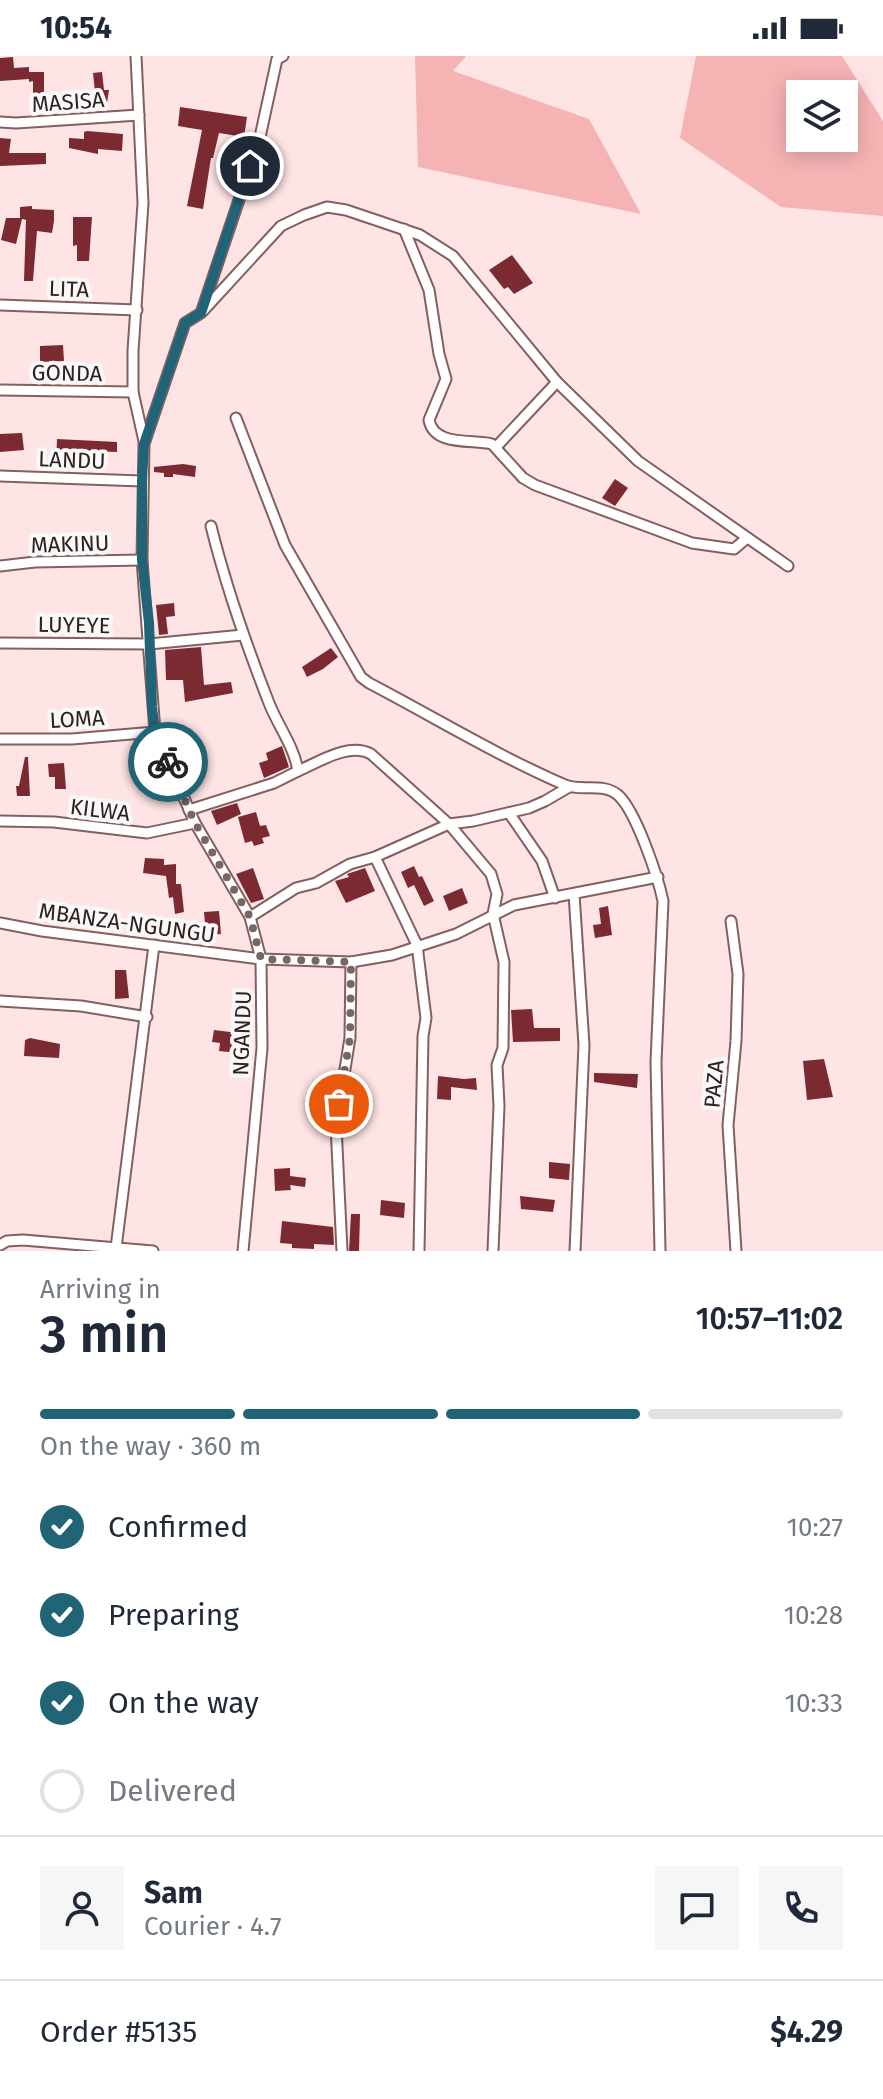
<!DOCTYPE html>
<meta charset="utf-8">
<style>
body{margin:0;font-family:"Fira Sans",sans-serif;background:#f6f6f7;color:#1f2937;height:100vh;display:flex;flex-direction:column;font-size:30px;white-space:nowrap}
*{box-sizing:border-box;margin:0}
p{font-size:26px;color:#747a83}
.icon{flex:none;width:44px;height:44px;fill:none;stroke:currentColor;stroke-width:2;stroke-linecap:round;stroke-linejoin:round}
.map{position:relative;height:1195px;overflow:hidden}
.drawer{display:flex;flex-direction:column;background:#fff;flex:1}
.drawer>*{flex:none}
.tools{position:absolute;left:786px;top:24px;display:grid;gap:16px}
.tools a{display:grid;place-items:center;width:72px;height:72px;border-radius:0px;background:#fff;box-shadow:0 4px 20px #0003;font-size:40px}
.pin{position:absolute;display:grid;place-items:center;width:68px;height:68px;color:#fff;margin:-34px;border:4px solid #fff;border-radius:50%;box-shadow:0 2px 8px #0007}
.courier{position:absolute;display:grid;place-items:center;width:80px;height:80px;margin:-40px;border:6px solid #226477;border-radius:50%;background:#fff;color:#222;box-shadow:0 2px 10px #0007}
.overview em{font-style:normal;font-weight:600}
.overview div{display:flex;flex-direction:column-reverse}
.overview{display:flex;align-items:center;justify-content:space-between;height:136px;padding:0 40px}
h1{font-size:52px;font-weight:600;line-height:60px}
.bar{display:grid;grid-template-columns:repeat(4,1fr);gap:12px 8px;align-content:center;height:96px;padding:0 40px}
.bar i{height:10px;border-radius:6px;background:#e0e1e3}
.bar .current{background:#226477}
.bar p{grid-column:span 4}
.line{display:flex;align-items:center;gap:20px;padding:0 40px;border-top:2px solid #e0e1e3}
.line div{flex:1}
.round{display:grid;place-items:center;flex:none;width:84px;height:84px;border-radius:0px;background:#f6f6f7}
ol{padding:0 40px;list-style:none}
li{display:flex;align-items:center;gap:24px;height:88px}
li p{margin-inline-start:auto}
li .icon{padding:8px;border-radius:50%;background:#226477;color:#fff;stroke-width:4}
li:last-child{color:#747a83}
li i{width:44px;height:44px;border:4px solid #e0e1e3;border-radius:50%}
.status{display:flex;justify-content:space-between;align-items:center;height:56px;padding:0 40px;background:#fff;direction:ltr}
.status svg{height:22px;fill:currentColor}
.map>svg:first-child{display:block}
.green{fill:#f6b3b4;fill-rule:evenodd}
.building{fill:#7b2a32}
.lines{fill:none;stroke-linecap:round;stroke-linejoin:round}
.street-casing{stroke:#845f5f;stroke-width:13}
.street{stroke:#fff;stroke-width:9}
.done{stroke:#786565;stroke-width:8;stroke-dasharray:0 14.4}
.route{stroke:#226477;stroke-width:10}
.labels{text-anchor:middle;dominant-baseline:central;stroke-width:8;stroke-linejoin:round;paint-order:stroke}
.street-label{font-size:22px;fill:#302020;stroke:#f8f8f8}
</style>
<div class="status"><b>10:54</b><svg viewBox="0 0 49 12"><path d="M0 12V9h3v3zM5 12V6h3v6zM10 12V3h3v9zM15 12V0h3v12zM26 1h20v11H26zM47 4h2v5h-2z"/></svg></div>
<div class="map">
<svg width="883" height="1195" viewBox="0 0 883 1195">
<rect width="100%" height="100%" fill="#fee4e4"/>
<g class="green">
<polygon points="415,0 466,0 453,15 589,63 641,158 418,111"/>
<path d="M696,0H842L883,65V160L781,151L680,82ZM844,38V82H800V38Z"/>
</g>
<g class="building">
<polygon points="13,1 14,12 29,11 29,16 44,16 44,40 33,40 33,25 29,26 29,23 0,25 0,2"/>
<polygon points="102,16 104,34 109,34 107,47 96,46 93,17"/>
<polygon points="180,51 247,61 244,81 219,77 213,102 211,102 203,153 187,150 202,74 178,70"/>
<polygon points="87,75 123,78 122,95 98,93 98,98 69,92 69,82 84,83 84,76"/>
<polygon points="0,82 11,83 9,97 46,97 46,108 0,110"/>
<polygon points="32,150 32,153 54,154 54,165 52,177 37,175 33,225 24,225 26,164 22,163 16,188 1,184 6,162 20,162 20,151"/>
<polygon points="73,161 92,161 89,205 77,205 77,189 73,190"/>
<polygon points="512,199 533,227 514,238 508,231 504,233 489,214"/>
<polygon points="63,289 64,305 40,306 40,290"/>
<polygon points="22,377 24,394 0,396 0,378"/>
<polygon points="57,383 117,386 117,396 86,395 85,415 67,415 67,410 56,409"/>
<polygon points="183,408 196,410 195,421 173,418 173,421 164,421 164,417 154,416 154,411"/>
<polygon points="615,423 628,432 615,450 602,442"/>
<polygon points="174,547 175,560 166,561 168,578 159,579 156,549"/>
<polygon points="201,591 204,629 231,626 233,637 185,646 183,624 166,624 165,594"/>
<polygon points="331,592 338,601 323,613 307,621 302,611"/>
<polygon points="282,690 289,711 264,722 259,707 268,704 266,697"/>
<polygon points="25,701 28,701 30,740 17,740 16,730 19,730"/>
<polygon points="64,707 66,733 55,733 55,721 49,721 48,708"/>
<polygon points="237,747 241,758 217,769 211,755"/>
<polygon points="256,756 260,770 266,769 270,780 262,782 264,787 254,790 252,785 245,787 238,761"/>
<polygon points="145,802 164,803 164,809 176,808 176,828 181,828 184,856 175,858 173,841 169,842 166,820 143,817"/>
<polygon points="414,810 419,821 422,820 434,845 424,850 414,829 408,832 401,816"/>
<polygon points="253,812 264,843 251,847 236,818"/>
<polygon points="365,812 375,835 346,847 335,825 349,821 347,818"/>
<polygon points="462,832 468,847 449,855 443,840"/>
<polygon points="608,850 612,879 595,882 593,869 601,868 599,852"/>
<polygon points="219,855 221,878 206,879 204,856"/>
<polygon points="115,914 126,914 129,942 115,943"/>
<polygon points="532,953 534,972 560,972 560,985 513,986 511,954"/>
<polygon points="214,974 238,977 237,997 219,995 220,987 212,986"/>
<polygon points="30,982 60,988 59,1002 24,1000 25,984"/>
<polygon points="824,1003 833,1041 807,1044 803,1005"/>
<polygon points="594,1017 638,1018 637,1032 594,1026"/>
<polygon points="438,1020 464,1023 476,1022 477,1034 451,1031 451,1044 437,1043"/>
<polygon points="549,1106 570,1108 569,1124 549,1122"/>
<polygon points="290,1112 290,1120 306,1122 305,1131 290,1129 291,1134 275,1135 274,1113"/>
<polygon points="520,1140 555,1144 553,1156 521,1153"/>
<polygon points="381,1144 405,1147 404,1162 380,1159"/>
<polygon points="351,1158 360,1158 359,1195 349,1195"/>
<polygon points="282,1165 333,1171 334,1189 314,1188 314,1193 292,1192 292,1188 280,1187"/>
</g>
<g class="lines">
<defs>
<g id="street">
<polyline points="136,0 143,147 133,295 133,336 144,385"/>
<polyline points="0,66 16,67 139,59"/>
<path d="M404,173L429,234L439,298L446,323L429,364C434,391 473,383 492,388L523,422L535,429L692,487L734,493L747,482"/>
<polyline points="0,249 137,254"/>
<polyline points="203,255 281,170 304,159 327,151 346,154 420,179 453,200 557,326 638,405 788,510"/>
<polyline points="0,334 133,336"/>
<path d="M236,362L285,489L361,621L369,627C434,661 498,700 565,729C581,736 603,726 618,739C636,755 658,821 663,845L656,1006L660,1195"/>
<polyline points="497,390 557,326"/>
<polyline points="0,420 142,425"/>
<polyline points="0,510 35,506 142,504"/>
<polyline points="0,587 149,588 243,579"/>
<polyline points="0,683 72,683 155,676"/>
<path d="M298,715C319,706 349,686 371,698L449,768L491,818L497,838L493,858L504,906L503,992L497,1009L499,1050L493,1195"/>
<path d="M189,754L274,727L298,715C294,690 278,670 269,647C246,588 226,531 211,470"/>
<polyline points="509,757 542,805 555,842"/>
<polyline points="0,765 54,766 147,777 195,767"/>
<polyline points="375,801 417,889 426,962 423,980 419,1195"/>
<polyline points="574,838 584,989 575,1195"/>
<polyline points="250,861 296,832 316,827 350,808 375,801 449,768 473,765 529,752 545,745 569,731"/>
<polyline points="731,865 738,918 736,985 728,1069 736,1195"/>
<polyline points="0,867 42,875 261,903 351,906 392,899 456,878 514,849 658,821"/>
<polyline points="0,945 81,950 147,961"/>
<polyline points="0,1189 7,1185 23,1184 153,1195"/>
<polyline points="116,1192 154,889"/>
<polyline points="243,1195 262,992 261,903 250,861 195,767 155,676 142,504 144,388 185,267 201,257 260,81 277,3 283,0"/>
<polyline points="342,1195 336,1069 350,982 351,906"/>
</g>
</defs>
<use href="#street" class="street-casing"/>
<use href="#street" class="street"/>
</g>
<g class="lines">
<polyline class="done" points="168,706 195,767 250,861 261,903 351,906 350,982 339,1048"/>
<polyline class="route" points="168,706 155,676 152,651 149,567 142,504 142,425 144,388 185,267 201,257 250,110"/>
</g>
<g class="labels">
<g class="street-label">
<text transform="translate(68 46) rotate(-4)">MASISA</text>
<text transform="translate(69 233) rotate(2)">LITA</text>
<text transform="translate(67 317) rotate(1)">GONDA</text>
<text transform="translate(72 404) rotate(2)">LANDU</text>
<text transform="translate(70 488) rotate(-2)">MAKINU</text>
<text transform="translate(74 569) rotate(1)">LUYEYE</text>
<text transform="translate(77 663) rotate(-3)">LOMA</text>
<text transform="translate(100 754) rotate(7)">KILWA</text>
<text transform="translate(127 867) rotate(8)">MBANZA-NGUNGU</text>
<text transform="translate(242 977) rotate(-88)">NGANDU</text>
<text transform="translate(714 1028) rotate(-85)">PAZA</text>
</g>
</g>
</svg>
<div class="tools">
<a><svg class="icon" aria-label="layers" viewBox="0 0 24 24"><path d="M12 4l9 5-9 5-9-5zM3 14l9 5 9-5"/></svg></a>
</div>
<div class="pin" style="left:339px;top:1048px;background:#ea580c"><svg class="icon" aria-label="bag" viewBox="0 0 24 24"><path d="M5 8h14l-1 12H6zM9 8a3 3 0 0 1 6 0"/></svg></div>
<div class="pin" style="left:250px;top:110px;background:#1f2937"><svg class="icon" aria-label="home" viewBox="0 0 24 24"><path d="M3 11l9-7 9 7M6 9v11h12V9"/></svg></div>
<div class="courier" style="left:168px;top:706px"><svg class="icon" aria-label="bike" viewBox="0 0 24 24"><circle cx="6" cy="16" r="4"/><circle cx="18" cy="16" r="4"/><path d="M6 16l4-8h5l3 8M10 8l3 8H6M13 5h3"/></svg></div>
</div>
<section class="drawer">
<div class="overview"><div><h1>3 min</h1><p>Arriving in</p></div><em>10:57–11:02</em></div>
<div class="bar"><i class="current"></i><i class="current"></i><i class="current"></i><i></i><p>On the way · 360 m</p></div>
<ol>
<li><svg class="icon" aria-label="check" viewBox="0 0 24 24"><path d="M5 12l5 5 9-10"/></svg>Confirmed<p>10:27</p></li>
<li><svg class="icon" aria-label="check" viewBox="0 0 24 24"><path d="M5 12l5 5 9-10"/></svg>Preparing<p>10:28</p></li>
<li><svg class="icon" aria-label="check" viewBox="0 0 24 24"><path d="M5 12l5 5 9-10"/></svg>On the way<p>10:33</p></li>
<li><i></i>Delivered</li>
</ol>
<div class="line" style="height:144px"><a class="round"><svg class="icon" aria-label="person" viewBox="0 0 24 24"><circle cx="12" cy="8" r="4"/><path d="M4 21q1-7 8-7t8 7"/></svg></a><div><b>Sam</b><p>Courier · 4.7</p></div><a class="round"><svg class="icon" aria-label="chat" viewBox="0 0 24 24"><path d="M4 5h16v11H9l-5 4z"/></svg></a><a class="round"><svg class="icon" aria-label="phone" viewBox="0 0 24 24"><path d="M5 4h4l2 5-3 2q2 4 5 5l2-3 5 2v4C11 20 4 13 5 4z"/></svg></a></div>
<div class="line" style="height:104px"><div>Order #5135</div><b>$4.29</b></div>
</section>
